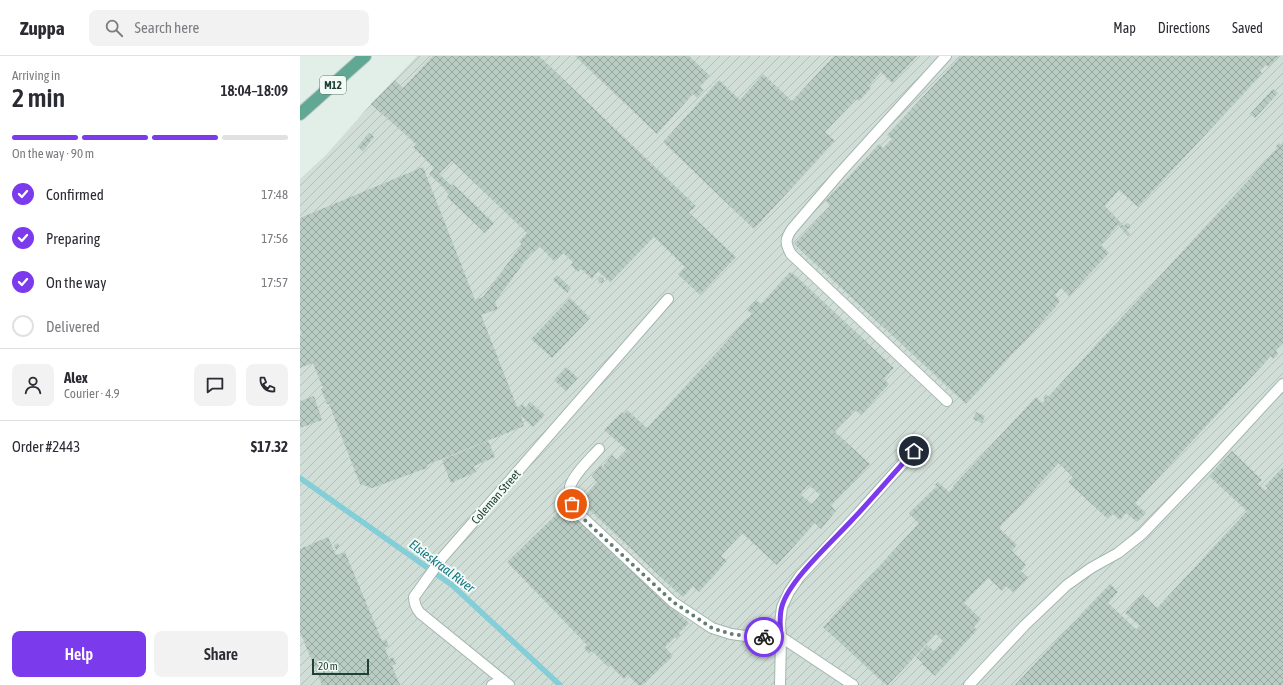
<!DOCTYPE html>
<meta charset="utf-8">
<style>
body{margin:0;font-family:"Asap Condensed",sans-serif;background:#f2f2f3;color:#2b2b33;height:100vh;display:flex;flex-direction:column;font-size:15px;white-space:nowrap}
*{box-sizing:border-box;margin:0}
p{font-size:13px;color:#7c7c81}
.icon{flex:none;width:22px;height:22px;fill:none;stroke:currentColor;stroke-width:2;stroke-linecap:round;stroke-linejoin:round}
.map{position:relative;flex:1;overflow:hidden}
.side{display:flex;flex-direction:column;background:#fff;width:300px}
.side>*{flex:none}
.scale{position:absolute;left:12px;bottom:10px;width:57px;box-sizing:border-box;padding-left:4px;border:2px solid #204137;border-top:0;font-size:11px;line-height:14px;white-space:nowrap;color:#204137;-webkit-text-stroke:3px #f3faf6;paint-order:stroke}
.pin{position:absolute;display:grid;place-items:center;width:34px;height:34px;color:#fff;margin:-17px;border:2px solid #fff;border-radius:50%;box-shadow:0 1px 4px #0007}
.courier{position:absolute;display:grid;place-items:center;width:40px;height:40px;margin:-20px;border:3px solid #7c3aed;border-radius:50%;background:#fff;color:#222;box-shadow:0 1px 5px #0007}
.headline em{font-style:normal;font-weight:600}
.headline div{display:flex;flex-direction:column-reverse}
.headline{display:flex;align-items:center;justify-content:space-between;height:68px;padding:0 12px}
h1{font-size:26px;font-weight:600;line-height:30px}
.bar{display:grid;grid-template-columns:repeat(4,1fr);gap:6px 4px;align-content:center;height:48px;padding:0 12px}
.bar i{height:5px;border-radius:3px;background:#e1e1e2}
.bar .on{background:#7c3aed}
.bar p{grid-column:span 4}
.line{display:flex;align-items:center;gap:10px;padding:0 12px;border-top:1px solid #e1e1e2}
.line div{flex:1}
.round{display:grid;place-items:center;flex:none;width:42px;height:42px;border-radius:8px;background:#f2f2f3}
ol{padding:0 12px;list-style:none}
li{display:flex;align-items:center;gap:12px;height:44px}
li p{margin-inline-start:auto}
li .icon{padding:4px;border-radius:50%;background:#7c3aed;color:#fff;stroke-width:4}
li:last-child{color:#7c7c81}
li i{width:22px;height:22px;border:2px solid #e1e1e2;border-radius:50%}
.primary-button{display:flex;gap:8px;margin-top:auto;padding:8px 12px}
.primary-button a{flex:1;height:46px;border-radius:8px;background:#7c3aed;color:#fff;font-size:16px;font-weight:600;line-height:46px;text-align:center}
.primary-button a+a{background:#f2f2f3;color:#2b2b33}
header{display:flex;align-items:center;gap:24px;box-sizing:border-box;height:56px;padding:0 20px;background:#fff;border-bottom:1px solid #e1e1e2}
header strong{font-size:19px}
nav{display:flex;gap:22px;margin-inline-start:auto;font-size:14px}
.search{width:280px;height:36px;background:#f2f2f3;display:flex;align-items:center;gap:10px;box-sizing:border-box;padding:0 14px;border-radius:8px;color:#7c7c81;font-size:15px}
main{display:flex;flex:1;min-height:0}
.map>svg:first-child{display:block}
.industrial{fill:url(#industrial-furrows)}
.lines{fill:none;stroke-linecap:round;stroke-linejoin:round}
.stream{stroke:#84ced8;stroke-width:5.5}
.building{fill:url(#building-cross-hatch);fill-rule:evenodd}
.service-casing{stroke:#a4b7af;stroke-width:12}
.primary-casing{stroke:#c1cac7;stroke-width:14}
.service{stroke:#fff;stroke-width:10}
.primary{stroke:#61a894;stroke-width:12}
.done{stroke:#647e75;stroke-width:4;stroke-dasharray:0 7.2}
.route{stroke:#7c3aed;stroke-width:5}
.labels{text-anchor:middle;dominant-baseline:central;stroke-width:4;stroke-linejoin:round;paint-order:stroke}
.shield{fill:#f3faf6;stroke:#5f7870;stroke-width:1}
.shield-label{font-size:11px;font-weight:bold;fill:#204137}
.street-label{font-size:12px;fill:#204137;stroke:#f3faf6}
.water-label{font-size:13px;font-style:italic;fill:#137383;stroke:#f3faf6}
</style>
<header>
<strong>Zuppa</strong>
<div class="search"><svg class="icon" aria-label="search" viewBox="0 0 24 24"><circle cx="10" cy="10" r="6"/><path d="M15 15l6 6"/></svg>Search here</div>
<nav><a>Map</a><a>Directions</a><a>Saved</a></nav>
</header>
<main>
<section class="side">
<div class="headline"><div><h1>2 min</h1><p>Arriving in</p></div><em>18:04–18:09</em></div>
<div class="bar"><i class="on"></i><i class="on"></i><i class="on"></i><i></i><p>On the way · 90 m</p></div>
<ol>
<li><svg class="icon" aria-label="check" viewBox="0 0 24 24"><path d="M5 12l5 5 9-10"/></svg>Confirmed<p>17:48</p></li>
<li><svg class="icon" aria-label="check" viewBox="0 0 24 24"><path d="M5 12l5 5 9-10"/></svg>Preparing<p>17:56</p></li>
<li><svg class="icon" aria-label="check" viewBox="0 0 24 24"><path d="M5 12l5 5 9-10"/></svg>On the way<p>17:57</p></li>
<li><i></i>Delivered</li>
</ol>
<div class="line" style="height:72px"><a class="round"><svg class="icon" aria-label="person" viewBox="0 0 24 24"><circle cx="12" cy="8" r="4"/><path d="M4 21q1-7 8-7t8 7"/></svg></a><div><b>Alex</b><p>Courier · 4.9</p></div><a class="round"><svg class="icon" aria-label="chat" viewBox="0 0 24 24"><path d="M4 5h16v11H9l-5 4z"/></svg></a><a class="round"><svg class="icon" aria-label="phone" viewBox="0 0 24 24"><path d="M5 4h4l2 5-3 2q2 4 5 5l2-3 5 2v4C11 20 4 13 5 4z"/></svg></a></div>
<div class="line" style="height:52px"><div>Order #2443</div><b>$17.32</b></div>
<div class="primary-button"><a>Help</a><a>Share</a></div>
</section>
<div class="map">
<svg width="983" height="629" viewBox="0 0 983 629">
<defs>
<pattern id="industrial-furrows" width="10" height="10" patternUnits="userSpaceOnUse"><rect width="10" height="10" fill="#d0ded7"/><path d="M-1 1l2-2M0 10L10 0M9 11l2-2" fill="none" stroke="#b2c0b9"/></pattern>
<pattern id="building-cross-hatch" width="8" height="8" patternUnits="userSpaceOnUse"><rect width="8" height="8" fill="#b9ccc4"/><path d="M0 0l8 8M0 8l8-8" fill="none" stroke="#96a7a0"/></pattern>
</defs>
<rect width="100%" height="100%" fill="#e2eee8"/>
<polygon class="industrial" points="117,0 983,0 983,629 0,629 0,123 26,99 71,48"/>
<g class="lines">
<polyline class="stream" points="0,422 152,529 260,629"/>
</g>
<g class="building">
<polygon points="133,0 239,0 396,150 389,157 436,201 400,239 378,218 385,211 354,181 310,226 298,215 292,223 281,213 278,216 271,209 273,206 263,197 254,205 239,190 232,198 231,197 195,246 198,253 181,259 217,351 223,348 225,352 230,346 245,359 233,371 221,360 224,370 127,409 127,412 72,432 60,428 29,348 27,348 21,333 23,332 13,307 0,312 0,280 2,279 0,273 0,162 123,111 175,244 183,241 222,188 219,186 227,177 152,105 139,118 152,130 153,128 194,167 185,177 147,141 149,139 146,136 147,135 129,118 134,112 113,91 116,88 71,48 95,24 103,32"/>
<polygon points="275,0 389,0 410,20 400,31 404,34 397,42 393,38 357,78"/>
<polygon points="534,0 617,0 592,27 581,16 569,30 571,32 559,45 556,43 525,76 535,85 454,173 363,86 419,24 440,44 463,18 492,45"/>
<polygon points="661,0 979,0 968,11 966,9 960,15 962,18 838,151 819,134 805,150 824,170 826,167 830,168 830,172 826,173 830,178 828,180 818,169 801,189 809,197 769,240 761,232 755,239 760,245 755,252 666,348 494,188 530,150 526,145 579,88 583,92 592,83 587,79"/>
<polygon points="973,33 978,37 955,62 950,58"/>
<polygon points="69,77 74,81 63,95 58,90"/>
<polygon points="983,86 983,287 976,295 978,298 973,303 971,300 835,447 846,457 837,466 826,457 820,464 813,458 808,463 768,426 773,421 759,407 699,472 717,489 712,495 726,509 721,515 728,521 713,536 706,530 702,535 688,521 664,547 681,563 674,571 677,574 635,620 622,608 623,607 616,601 627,589 634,595 643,585 636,578 588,629 586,629 523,571 619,467 609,457 636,431 645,440 635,429 638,426 649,436 654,431 653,430 736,341 742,347 745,344 743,342 746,338 748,341 977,93 976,90 979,87 981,89"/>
<path d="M490,216L496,220L594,312L584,323L589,328L561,359L555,354L535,376L570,408L531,450L536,455L521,473L515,467L477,509L442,477L421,500L427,505L399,536L393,530L383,541L378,537L280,445L297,426L292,420L301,409L307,415L303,410L312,399L317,404L327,394L304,374L322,356L324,358L327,354L347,372L452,258L447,254L456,244L461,248ZM509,429L520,439L512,448L500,438Z"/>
<polygon points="257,219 271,232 267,237 253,224"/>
<polygon points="300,221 303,222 304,225 302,227 299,227 298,223"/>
<polygon points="270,242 290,262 252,302 231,283"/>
<polygon points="266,311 278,322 266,335 254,324"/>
<polygon points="14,340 22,364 0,372 0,345"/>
<polygon points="676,356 685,360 682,367 673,363"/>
<polygon points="188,385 195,401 174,410 176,416 151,427 142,404"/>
<polygon points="932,395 962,424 958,428 966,435 968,432 965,430 983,411 983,629 715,629 784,555 810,528 818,536 808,547 837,574 840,570 825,557 842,538 857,552 947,455 909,420"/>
<polygon points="264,451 389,567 379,577 380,579 376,583 375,581 365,591 373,600 343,629 338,629 328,619 324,623 310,609 308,611 292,595 289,598 284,592 287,589 207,506"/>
<polygon points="28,481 36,499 45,496 82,585 86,583 89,590 85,592 89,603 93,601 96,608 92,610 100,629 22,629 0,576 0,493"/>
<polygon points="38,487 40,491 36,493 34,489"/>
</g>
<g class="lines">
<defs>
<g id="service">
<path d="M646,0L539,118L492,173C485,183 485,187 491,198L647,345"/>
<path d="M299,393C291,402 273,419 270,431C269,439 272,448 276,455L373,546L412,572L431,578L453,581H481L553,629"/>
<polyline points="192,629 203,624"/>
<path d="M209,629L120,557C116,552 114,548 114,541L142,502L368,243"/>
<polyline points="480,629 481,581 480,567 482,551 489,536 500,520 553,463 614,395"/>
<polyline points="669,629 724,570 767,529 791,512 818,497 842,478 914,403 983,328"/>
</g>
<polyline id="primary" points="0,58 65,0"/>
</defs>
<use href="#service" class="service-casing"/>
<use href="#primary" class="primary-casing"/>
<use href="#service" class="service"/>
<use href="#primary" class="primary"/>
</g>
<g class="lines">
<polyline class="done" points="272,448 276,456 373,546 412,572 431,578 453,581 464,581"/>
<path class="route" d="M464,581H481C480,571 479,560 482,550C490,523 533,485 553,463C574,441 593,418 614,395"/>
</g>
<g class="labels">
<rect class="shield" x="20" y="20" width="26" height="18" rx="3"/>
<g class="shield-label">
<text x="33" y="29">M12</text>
</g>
<g class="street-label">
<text transform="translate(196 441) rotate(-49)">Coleman Street</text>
</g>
<g class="water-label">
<text transform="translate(142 510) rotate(37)">Elsieskraal River</text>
</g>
</g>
</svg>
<div class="scale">20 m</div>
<div class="pin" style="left:272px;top:448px;background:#ea580c"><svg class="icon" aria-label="bag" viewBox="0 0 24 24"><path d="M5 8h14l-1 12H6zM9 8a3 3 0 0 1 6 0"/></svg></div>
<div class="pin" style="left:614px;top:395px;background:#1f2937"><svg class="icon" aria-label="home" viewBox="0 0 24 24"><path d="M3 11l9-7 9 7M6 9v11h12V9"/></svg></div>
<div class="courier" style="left:464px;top:581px"><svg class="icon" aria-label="bike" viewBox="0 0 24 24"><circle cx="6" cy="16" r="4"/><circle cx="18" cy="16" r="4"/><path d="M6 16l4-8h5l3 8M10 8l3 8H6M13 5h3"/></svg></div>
</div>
</main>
